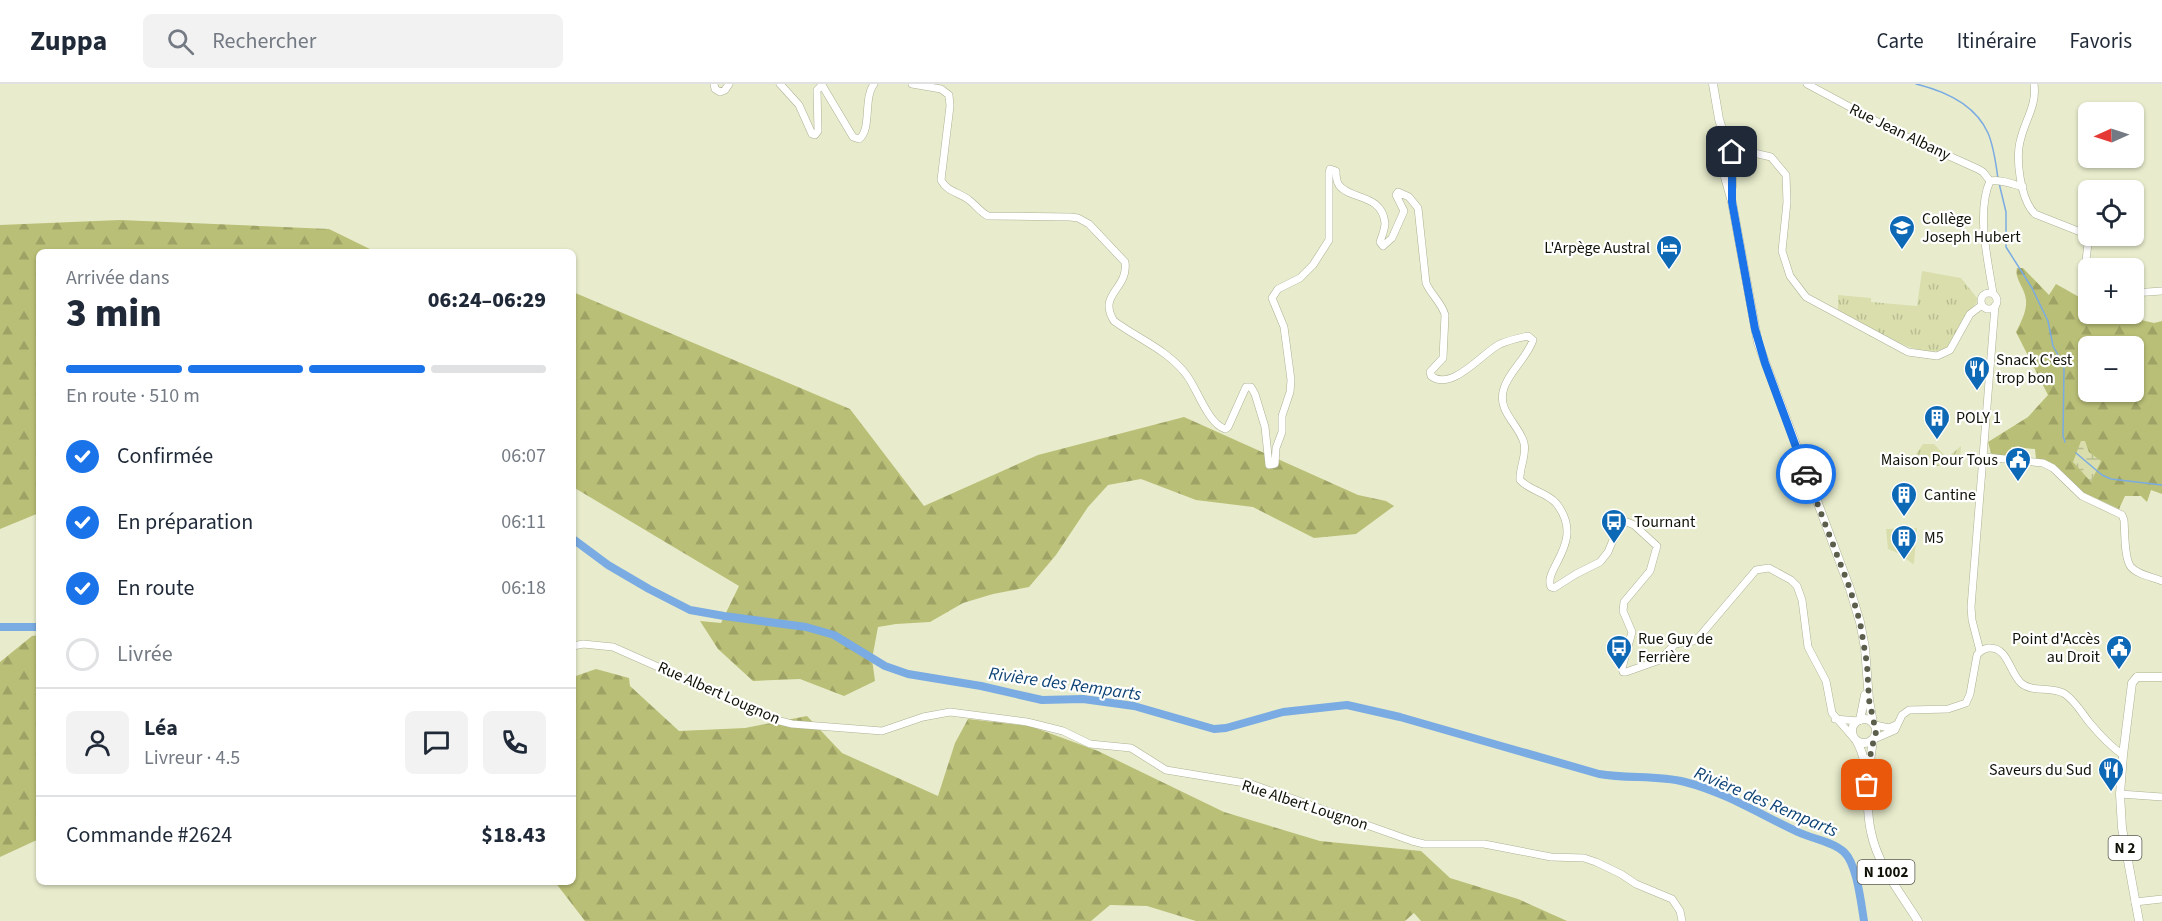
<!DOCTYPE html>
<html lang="fr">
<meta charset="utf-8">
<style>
body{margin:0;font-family:"Source Sans 3",sans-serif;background:#f2f2f3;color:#1f2937;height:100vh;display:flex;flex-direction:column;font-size:22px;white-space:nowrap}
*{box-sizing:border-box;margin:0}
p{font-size:20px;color:#747a83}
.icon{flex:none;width:33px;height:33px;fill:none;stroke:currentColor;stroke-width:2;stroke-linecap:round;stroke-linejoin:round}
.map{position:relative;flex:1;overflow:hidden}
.side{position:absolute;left:36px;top:165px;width:540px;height:636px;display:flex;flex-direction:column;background:#fff;border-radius:9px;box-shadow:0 2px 4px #0004}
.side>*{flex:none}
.needle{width:39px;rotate:267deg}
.tools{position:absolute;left:2078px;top:18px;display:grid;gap:12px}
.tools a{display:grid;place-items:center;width:66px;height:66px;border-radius:9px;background:#fff;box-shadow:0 2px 4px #0004;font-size:30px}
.pin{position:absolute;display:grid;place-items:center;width:51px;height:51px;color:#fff;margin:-26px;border-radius:12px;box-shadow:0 3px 9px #0006}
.courier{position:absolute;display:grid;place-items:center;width:60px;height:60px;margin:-30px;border:4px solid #1a73e8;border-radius:50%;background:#fff;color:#222;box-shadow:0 2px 8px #0007}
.overview em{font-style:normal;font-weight:800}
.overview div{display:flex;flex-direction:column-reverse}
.overview{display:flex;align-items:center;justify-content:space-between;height:102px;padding:0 30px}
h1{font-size:39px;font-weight:800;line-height:45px}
.bar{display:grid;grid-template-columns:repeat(4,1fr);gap:9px 6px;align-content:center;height:72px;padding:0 30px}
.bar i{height:8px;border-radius:4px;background:#e0e1e3}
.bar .on{background:#1a73e8}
.bar p{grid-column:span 4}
.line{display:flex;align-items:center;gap:15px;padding:0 30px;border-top:2px solid #e0e1e3}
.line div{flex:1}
.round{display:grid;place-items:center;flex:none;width:63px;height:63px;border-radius:9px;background:#f2f2f3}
ol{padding:0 30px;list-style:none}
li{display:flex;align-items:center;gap:18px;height:66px}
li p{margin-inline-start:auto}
li .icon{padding:6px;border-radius:50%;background:#1a73e8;color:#fff;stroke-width:4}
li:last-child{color:#747a83}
li i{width:33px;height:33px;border:3px solid #e0e1e3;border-radius:50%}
header{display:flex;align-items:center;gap:36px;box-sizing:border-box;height:84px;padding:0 30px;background:#fff;border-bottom:2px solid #e0e1e3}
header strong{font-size:28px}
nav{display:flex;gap:33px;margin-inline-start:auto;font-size:21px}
.search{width:420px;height:54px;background:#f2f2f3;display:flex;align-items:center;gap:15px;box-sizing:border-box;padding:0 21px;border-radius:9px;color:#747a83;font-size:22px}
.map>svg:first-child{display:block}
.forest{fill:url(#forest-firs);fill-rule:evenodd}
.wetland{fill:url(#wetland-marsh)}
.park{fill:url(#park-tufts)}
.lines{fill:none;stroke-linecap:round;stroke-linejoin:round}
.stream{stroke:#7aabe2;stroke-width:1.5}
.river{stroke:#7aabe2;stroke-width:8}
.secondary-casing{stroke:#adb193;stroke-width:8}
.primary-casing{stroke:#adb193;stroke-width:9}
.secondary{stroke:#fff;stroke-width:7}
.primary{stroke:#fff;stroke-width:8}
.done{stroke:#5c5e4c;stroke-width:6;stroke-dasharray:0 10.8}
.route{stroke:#1a73e8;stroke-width:8}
.labels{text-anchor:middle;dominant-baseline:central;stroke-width:4.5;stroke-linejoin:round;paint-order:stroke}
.shield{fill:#fff;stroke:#585951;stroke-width:1.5}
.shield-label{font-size:15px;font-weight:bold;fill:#111207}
.street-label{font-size:16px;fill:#111207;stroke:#fff}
.poi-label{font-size:16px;fill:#111207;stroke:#fff;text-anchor:start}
.water-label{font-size:18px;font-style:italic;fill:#0d4375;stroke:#fff}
</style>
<header>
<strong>Zuppa</strong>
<div class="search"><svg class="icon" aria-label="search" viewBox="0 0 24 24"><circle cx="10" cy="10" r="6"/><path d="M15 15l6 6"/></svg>Rechercher</div>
<nav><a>Carte</a><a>Itinéraire</a><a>Favoris</a></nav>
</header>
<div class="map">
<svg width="2162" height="837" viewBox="0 0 2162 837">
<defs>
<pattern id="forest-firs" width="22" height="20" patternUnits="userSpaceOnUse" patternTransform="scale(1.5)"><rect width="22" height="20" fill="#b9bf76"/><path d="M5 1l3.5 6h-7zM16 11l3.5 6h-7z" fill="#9ea365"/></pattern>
<pattern id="wetland-marsh" width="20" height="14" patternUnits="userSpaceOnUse" patternTransform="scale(1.5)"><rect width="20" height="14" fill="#d9deac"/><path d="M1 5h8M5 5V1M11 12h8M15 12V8" fill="none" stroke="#b9bd92"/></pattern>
<pattern id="park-tufts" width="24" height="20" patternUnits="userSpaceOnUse" patternTransform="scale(1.5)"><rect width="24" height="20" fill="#d9deac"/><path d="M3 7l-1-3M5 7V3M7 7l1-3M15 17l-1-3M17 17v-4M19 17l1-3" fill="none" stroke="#b9bd92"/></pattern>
</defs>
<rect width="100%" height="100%" fill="#e8eccc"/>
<g class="forest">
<polygon points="120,136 329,145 376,168 39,168 39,429 0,445 0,141"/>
<path d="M2017,184H2023L2049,211L2056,200L2088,218V230H2115L2154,239L2162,237V410L2151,406L2147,418L2141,412H2125L2119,425L2080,407L2047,377L2036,375L2035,365L2012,363L2007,371H1995L1991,369L1988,358L2028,333L2048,311L2016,248C2021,238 2027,227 2026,216C2025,204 2014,195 2017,184ZM2088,262H2133V308H2088Z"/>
<polygon points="573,208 850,325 924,422 1038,371 1184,333 1358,411 1386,417 1394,422 1356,450 1314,454 1253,423 1196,416 1141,395 1108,401 1088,423 1056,471 1029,503 993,510 963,519 930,538 896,540 878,543 872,575 875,597 844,612 800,595 753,597 718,565 700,537 721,539 739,502 573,403"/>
<polygon points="39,551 39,755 0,773 0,578 32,552"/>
<polygon points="596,585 629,594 630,602 679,647 745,644 807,632 842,669 938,712 955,659 968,635 1030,642 1098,667 1224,728 1320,757 1421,767 1450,794 1518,815 1567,837 1421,837 1414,829 1405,837 1196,837 1147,822 1110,821 1091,837 585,837 555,798 573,798 573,593"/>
</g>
<polygon class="wetland" points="2081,357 2085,357 2089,368 2101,377 2091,398 2073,378"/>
<g class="park">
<path d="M1922,187L1961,194L1977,214V218C1970,225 1965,232 1960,241C1957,247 1954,256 1949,261C1928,284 1860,238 1838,226V211L1871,214V218L1917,222Z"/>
<polygon points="1923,360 1934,360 1947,374 1961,362 1960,380 1955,383 1954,382 1931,382 1932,375 1922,374 1916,370"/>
<polygon points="1917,444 1914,479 1913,480 1898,469 1888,465 1886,445"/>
</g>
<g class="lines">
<g class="stream">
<path d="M1916,0C1945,7 1975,20 1988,49C1994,63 1996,80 1998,95"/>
<polyline points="1999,99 2006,128 2006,163 2032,204 2048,237 2053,262 2064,282 2063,352 2065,358"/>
<polyline points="2076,369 2102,391 2111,395 2162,401"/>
</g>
<g class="river">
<path d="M573,455L608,481L649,505L690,526L724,532L806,543L834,551L885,582L908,590L981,602L1042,616L1083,615L1134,622L1214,645L1226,644L1283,628L1347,621L1400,633L1599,690C1628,695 1657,691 1685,698C1725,708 1761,731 1798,748C1812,755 1832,757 1844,768C1857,780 1861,819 1864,837"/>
<polyline points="0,543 39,543"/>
</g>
<defs>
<g id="secondary">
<polyline points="714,0 715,5 720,8 725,6 729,0"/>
<path d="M780,0L799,21L812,50L815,51L818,47L817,6L822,1L853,53L859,55C872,46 863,14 874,0"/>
<path d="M912,0L941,5L949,11L950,22L941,96C947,108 959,108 969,116C976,121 980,128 988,132L1070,133L1078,134L1089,140L1125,178C1129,205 1097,210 1114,237C1137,254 1167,266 1185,289C1197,303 1207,339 1225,345L1228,343L1246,303H1251L1255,310L1265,343L1269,381L1275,380L1276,364L1282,348V332L1290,308L1291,296L1284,243L1272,214L1278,205L1300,194L1313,181L1329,156V88L1330,85L1336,87C1336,92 1336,97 1339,101C1349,116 1382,109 1385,139C1385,145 1382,152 1380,158L1383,162L1392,154L1404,127L1396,111L1398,108L1409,113L1418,124L1426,199C1431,211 1442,219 1445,231L1443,274L1430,288L1431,292C1452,308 1482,269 1500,260C1509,256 1519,254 1528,252L1533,256C1527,274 1510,286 1504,304C1496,327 1519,340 1524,359C1527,371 1519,384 1520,396C1530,407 1546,408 1556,419C1587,458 1542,485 1551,503L1554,504L1576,490L1600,478L1608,468L1620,439L1627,438L1634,441L1657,462L1650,487L1624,518L1623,527L1632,548L1622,584L1623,588H1626L1660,576L1675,560L1693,557L1699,553L1756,486L1769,484L1791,496L1797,502L1802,516L1808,563L1826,597L1832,629L1852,652"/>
<polyline points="1807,0 1898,49 1978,85 1983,88 1990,97"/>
<path d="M2034,0C2037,21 2026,34 2021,54C2015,73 2020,115 2035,130L2088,151"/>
<polyline points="1734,70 1754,69 1771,73 1786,91 1787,118 1782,167 1790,192 1806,213 1908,268 1937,272 1950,266 1970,230 1982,221"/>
<polyline points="2089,152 2086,176 2090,184"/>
<circle cx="1989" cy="217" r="8"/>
<path d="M1993,209C1988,177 1976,128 1990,97C2001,95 2012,100 2023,103"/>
<polyline points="2133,209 2162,207"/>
<path d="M1985,373L2043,379L2053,384L2082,412L2122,431L2124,436C2125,447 2124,475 2131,483C2138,491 2153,493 2162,497"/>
<polyline points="573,562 583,560 613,563 780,637 792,640 882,647 923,633 950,628 1027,638 1063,647 1090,660 1131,664 1166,686 1251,700 1412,757 1424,760 1484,760 1551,773 1584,774 1596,778 1621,790 1636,800 1672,815 1680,827 1682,837"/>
<polyline points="1980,567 1972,536 1971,523 1995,222"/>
<polyline points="1835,635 1858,637"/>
<polyline points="1875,641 1889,644 1896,641"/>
<path d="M1874,655L1895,646L1902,631L1909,626L1948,625L1966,619L1970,610L1977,571C1980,567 1983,565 1988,564C2008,562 2009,588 2021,599C2032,609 2052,602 2065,610C2075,617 2082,629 2089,638C2099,650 2110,662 2123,671"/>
<polyline points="2120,710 2162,713"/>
<polyline points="2135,818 2162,815"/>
</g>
<g id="primary">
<polyline points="1713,0 1719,35 1728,65"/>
<path d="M1719,48C1719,53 1720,60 1719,65C1717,73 1712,75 1719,84L1728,85"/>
<polyline points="1719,67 1728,65 1735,72 1735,79 1732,83 1732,103"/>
<polyline points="1723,86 1732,118 1758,259 1850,505 1860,538 1865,564 1869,616 1873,639"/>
<circle cx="1864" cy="647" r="12"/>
<polyline points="1860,636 1865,611"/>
<path d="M1857,658C1872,684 1864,719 1871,748C1878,782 1900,808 1918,837"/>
<polyline points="1868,691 1873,656"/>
<polyline points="2139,837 2122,744 2120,710 2123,671 2132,599 2137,593 2162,593"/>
</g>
</defs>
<use href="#secondary" class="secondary-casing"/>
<use href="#primary" class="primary-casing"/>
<use href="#secondary" class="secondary"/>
<use href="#primary" class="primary"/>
</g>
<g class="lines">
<polyline class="done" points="1806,390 1850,505 1860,538 1867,580 1869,616 1876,648 1871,667 1867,701"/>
<polyline class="route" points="1732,68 1736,75 1732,84 1732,118 1755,245 1765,279 1806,390"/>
</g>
<defs>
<symbol id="school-pin" viewBox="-11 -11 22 30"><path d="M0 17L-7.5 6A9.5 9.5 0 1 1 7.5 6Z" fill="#0d68b5" stroke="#fff"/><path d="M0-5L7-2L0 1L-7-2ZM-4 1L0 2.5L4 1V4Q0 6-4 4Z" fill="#fff"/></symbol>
<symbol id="hotel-pin" viewBox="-11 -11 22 30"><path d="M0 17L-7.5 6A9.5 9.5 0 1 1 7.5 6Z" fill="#0d68b5" stroke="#fff"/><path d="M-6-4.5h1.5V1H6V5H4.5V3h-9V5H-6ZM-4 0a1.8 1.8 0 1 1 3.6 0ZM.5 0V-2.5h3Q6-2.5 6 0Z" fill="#fff"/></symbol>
<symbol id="restaurant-pin" viewBox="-11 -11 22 30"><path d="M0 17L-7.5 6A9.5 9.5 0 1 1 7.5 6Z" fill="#0d68b5" stroke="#fff"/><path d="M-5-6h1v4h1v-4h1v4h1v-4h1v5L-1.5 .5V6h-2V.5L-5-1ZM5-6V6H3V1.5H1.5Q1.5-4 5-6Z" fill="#fff"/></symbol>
<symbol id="building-pin" viewBox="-11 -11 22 30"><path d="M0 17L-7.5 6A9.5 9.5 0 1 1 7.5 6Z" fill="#0d68b5" stroke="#fff"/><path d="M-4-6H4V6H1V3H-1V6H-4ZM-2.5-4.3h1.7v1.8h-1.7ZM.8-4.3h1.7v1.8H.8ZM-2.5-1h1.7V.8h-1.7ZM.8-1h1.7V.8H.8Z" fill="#fff"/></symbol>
<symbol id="civic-pin" viewBox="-11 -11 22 30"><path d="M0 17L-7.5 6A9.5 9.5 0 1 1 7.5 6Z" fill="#0d68b5" stroke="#fff"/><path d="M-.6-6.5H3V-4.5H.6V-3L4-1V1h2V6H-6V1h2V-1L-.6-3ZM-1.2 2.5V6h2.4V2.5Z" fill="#fff"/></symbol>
<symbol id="bus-pin" viewBox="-11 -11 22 30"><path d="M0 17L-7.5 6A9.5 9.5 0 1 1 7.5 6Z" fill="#0d68b5" stroke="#fff"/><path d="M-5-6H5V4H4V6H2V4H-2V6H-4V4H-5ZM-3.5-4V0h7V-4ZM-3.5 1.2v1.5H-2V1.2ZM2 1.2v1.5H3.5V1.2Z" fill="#fff"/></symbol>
</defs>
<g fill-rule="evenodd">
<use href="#school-pin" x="1887" y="129" width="30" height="40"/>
<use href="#hotel-pin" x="1654" y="149" width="30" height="40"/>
<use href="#restaurant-pin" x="1962" y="270" width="30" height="40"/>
<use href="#building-pin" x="1922" y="319" width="30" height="40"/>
<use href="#civic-pin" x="2003" y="361" width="30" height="40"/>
<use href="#building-pin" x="1889" y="396" width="30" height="40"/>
<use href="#bus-pin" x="1599" y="423" width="30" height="40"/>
<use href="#building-pin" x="1889" y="439" width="30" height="40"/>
<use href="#bus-pin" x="1604" y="549" width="30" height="40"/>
<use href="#civic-pin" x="2104" y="549" width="30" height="40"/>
<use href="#restaurant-pin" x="2096" y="671" width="30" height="40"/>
</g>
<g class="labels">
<g class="shield">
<rect x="2108.5" y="752" width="33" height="24" rx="4.5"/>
<rect x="1857.5" y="776" width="57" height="24" rx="4.5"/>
</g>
<g class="shield-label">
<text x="2125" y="764">N 2</text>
<text x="1886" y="788">N 1002</text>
</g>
<g class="street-label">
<text transform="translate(1900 48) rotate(26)">Rue Jean Albany</text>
<text transform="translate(719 609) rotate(24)">Rue Albert Lougnon</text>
<text transform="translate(1305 721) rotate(18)">Rue Albert Lougnon</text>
</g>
<g class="poi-label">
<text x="1922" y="135">Collège<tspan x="1922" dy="18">Joseph Hubert</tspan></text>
<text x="1650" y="164" text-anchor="end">L'Arpège Austral</text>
<text x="1996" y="276">Snack C'est<tspan x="1996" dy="18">trop bon</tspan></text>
<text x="1956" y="334">POLY 1</text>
<text x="1998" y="376" text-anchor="end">Maison Pour Tous</text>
<text x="1924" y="411">Cantine</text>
<text x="1634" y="438">Tournant</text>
<text x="1924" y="454">M5</text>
<text x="1638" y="555">Rue Guy de<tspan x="1638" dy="18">Ferrière</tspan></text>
<text x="2100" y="555" text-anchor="end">Point d'Accès<tspan x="2100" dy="18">au Droit</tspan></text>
<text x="2092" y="686" text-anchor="end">Saveurs du Sud</text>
</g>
<g class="water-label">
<text transform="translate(1065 600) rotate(8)">Rivière des Remparts</text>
<text transform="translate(1766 718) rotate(23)">Rivière des Remparts</text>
</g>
</g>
</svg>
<div class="tools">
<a><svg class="needle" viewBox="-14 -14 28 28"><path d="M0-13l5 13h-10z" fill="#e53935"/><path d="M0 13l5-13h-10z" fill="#747a83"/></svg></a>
<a><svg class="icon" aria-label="locate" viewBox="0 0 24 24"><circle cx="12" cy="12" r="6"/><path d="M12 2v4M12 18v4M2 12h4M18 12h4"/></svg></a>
<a>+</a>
<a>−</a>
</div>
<div class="pin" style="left:1867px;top:701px;background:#ea580c"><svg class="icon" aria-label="bag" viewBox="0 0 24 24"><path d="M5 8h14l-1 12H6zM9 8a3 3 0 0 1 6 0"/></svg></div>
<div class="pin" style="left:1732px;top:68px;background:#1f2937"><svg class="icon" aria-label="home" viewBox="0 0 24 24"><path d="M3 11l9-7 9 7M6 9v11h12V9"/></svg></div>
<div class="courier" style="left:1806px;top:390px"><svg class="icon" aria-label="car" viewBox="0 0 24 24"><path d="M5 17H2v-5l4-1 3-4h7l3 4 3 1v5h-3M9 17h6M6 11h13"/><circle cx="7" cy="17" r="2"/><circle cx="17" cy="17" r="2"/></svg></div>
<section class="side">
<div class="overview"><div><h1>3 min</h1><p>Arrivée dans</p></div><em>06:24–06:29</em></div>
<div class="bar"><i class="on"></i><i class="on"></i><i class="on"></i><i></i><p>En route · 510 m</p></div>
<ol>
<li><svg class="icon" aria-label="check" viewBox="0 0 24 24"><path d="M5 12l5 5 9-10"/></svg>Confirmée<p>06:07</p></li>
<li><svg class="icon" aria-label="check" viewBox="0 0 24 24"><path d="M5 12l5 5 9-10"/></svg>En préparation<p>06:11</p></li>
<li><svg class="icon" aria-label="check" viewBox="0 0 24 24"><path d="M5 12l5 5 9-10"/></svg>En route<p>06:18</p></li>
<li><i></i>Livrée</li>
</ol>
<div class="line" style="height:108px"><a class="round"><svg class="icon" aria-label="person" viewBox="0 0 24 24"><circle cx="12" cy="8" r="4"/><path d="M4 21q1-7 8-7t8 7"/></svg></a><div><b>Léa</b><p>Livreur · 4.5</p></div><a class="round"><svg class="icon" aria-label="chat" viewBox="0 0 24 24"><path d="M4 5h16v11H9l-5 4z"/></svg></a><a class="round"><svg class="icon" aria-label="phone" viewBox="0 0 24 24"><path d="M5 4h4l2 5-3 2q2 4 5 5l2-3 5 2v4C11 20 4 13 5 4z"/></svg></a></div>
<div class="line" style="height:78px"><div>Commande #2624</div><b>$18.43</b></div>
</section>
</div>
